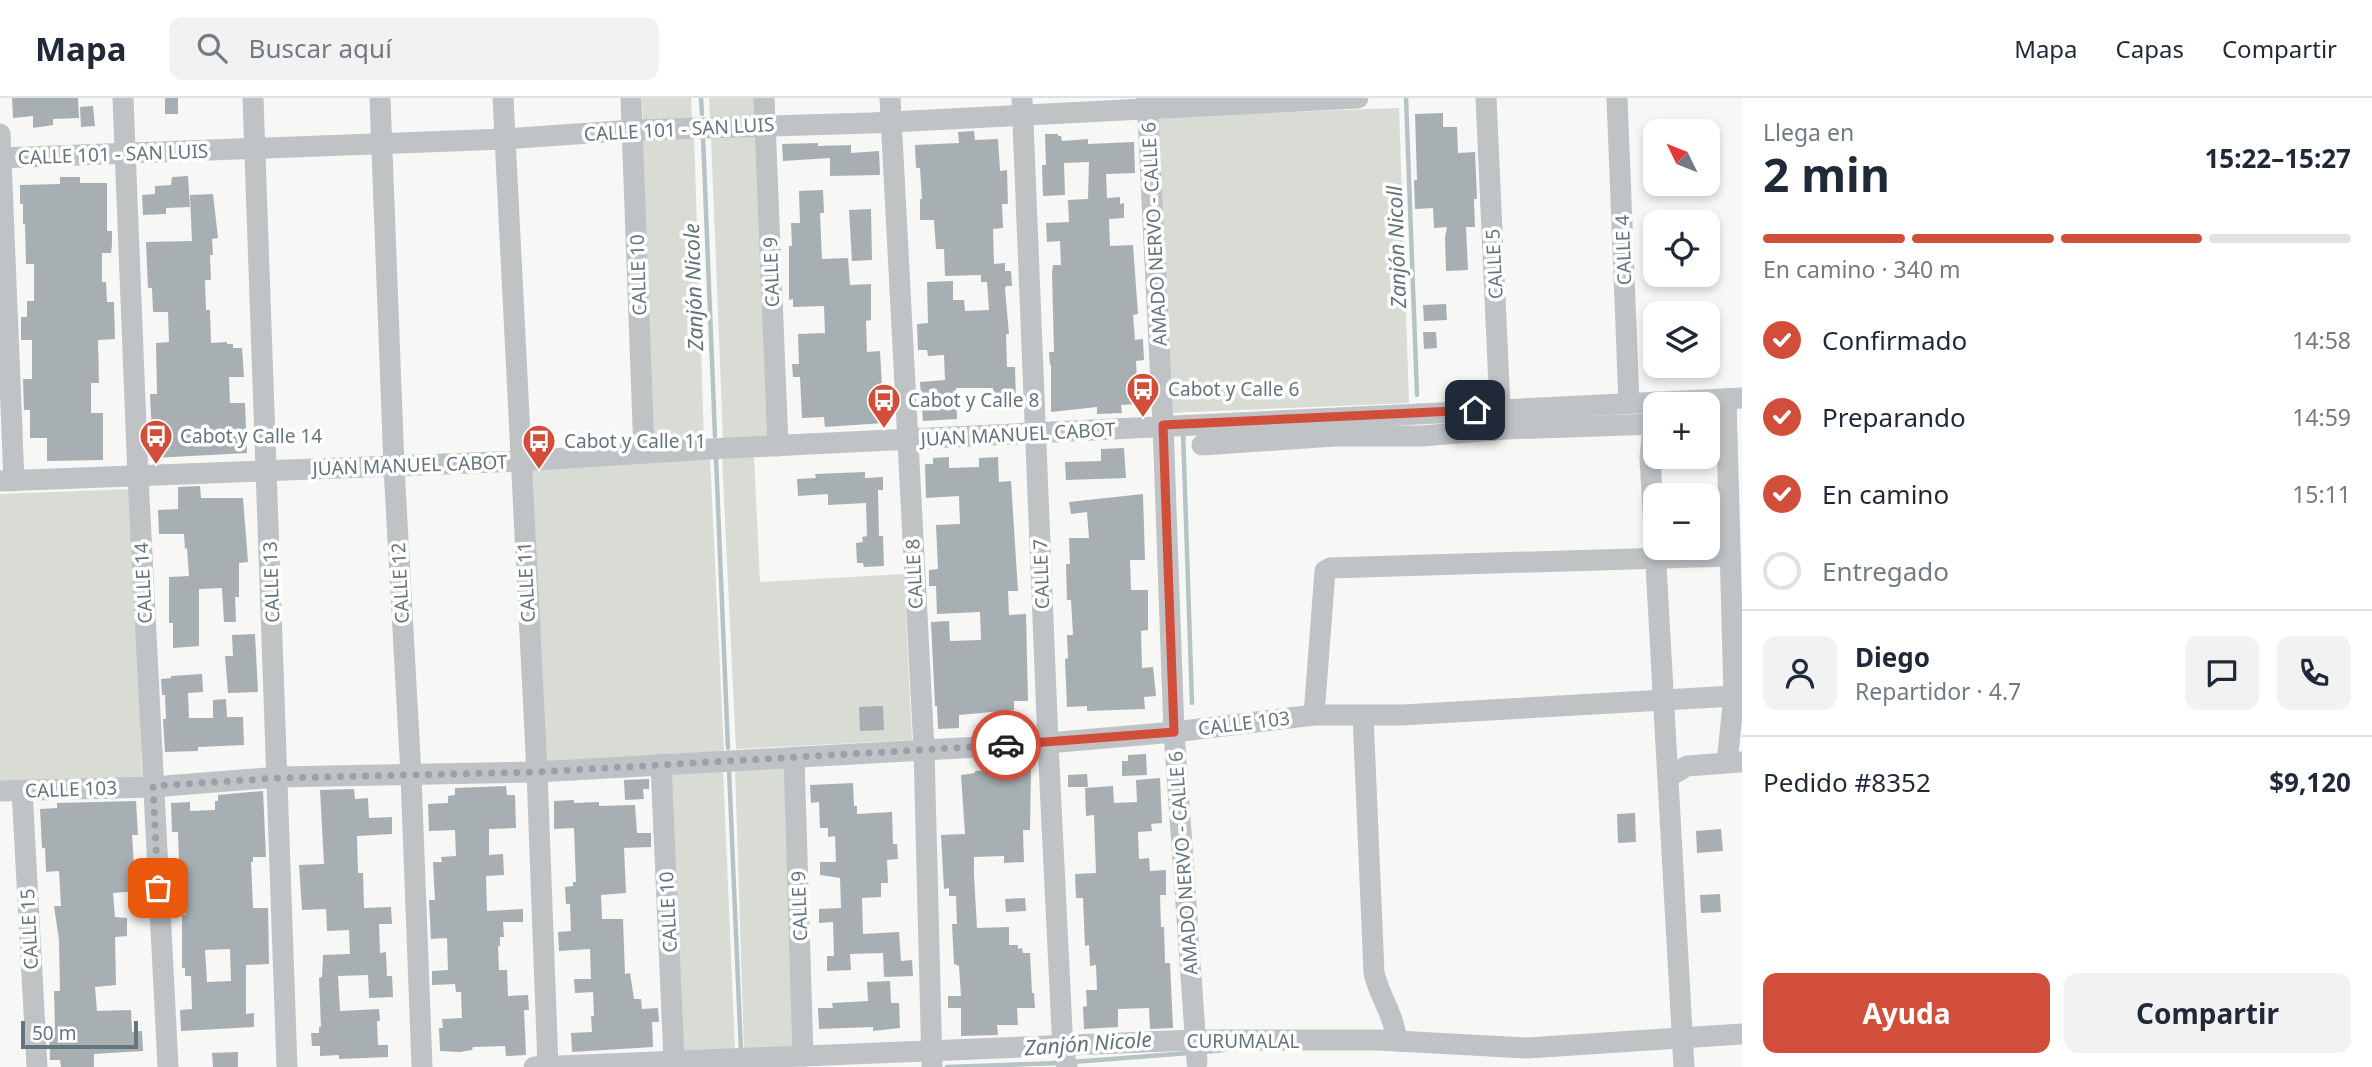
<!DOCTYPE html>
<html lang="es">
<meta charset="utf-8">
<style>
body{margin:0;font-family:"Noto Sans",sans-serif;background:#f2f2f3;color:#1f2937;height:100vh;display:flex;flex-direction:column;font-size:26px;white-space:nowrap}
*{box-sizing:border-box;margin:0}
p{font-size:23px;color:#747a83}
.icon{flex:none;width:38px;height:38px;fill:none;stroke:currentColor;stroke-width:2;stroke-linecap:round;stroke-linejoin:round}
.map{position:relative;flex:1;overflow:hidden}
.details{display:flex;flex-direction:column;background:#fff;width:630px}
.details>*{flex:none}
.needle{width:46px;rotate:313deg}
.fabs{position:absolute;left:1643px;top:21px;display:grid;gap:14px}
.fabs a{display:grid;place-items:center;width:77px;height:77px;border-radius:14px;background:#fff;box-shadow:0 4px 10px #0003;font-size:35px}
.scale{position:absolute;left:21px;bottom:18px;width:117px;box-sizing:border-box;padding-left:7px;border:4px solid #66757d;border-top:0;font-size:19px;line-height:24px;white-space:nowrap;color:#66757d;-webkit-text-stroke:5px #fff;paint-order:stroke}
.pin{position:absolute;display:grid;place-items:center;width:60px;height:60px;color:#fff;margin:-30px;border-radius:14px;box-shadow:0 4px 10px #0006}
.courier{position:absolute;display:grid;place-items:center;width:70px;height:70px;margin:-35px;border:5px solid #d14e3b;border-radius:50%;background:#fff;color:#222;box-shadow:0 2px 9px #0007}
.summary em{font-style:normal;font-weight:700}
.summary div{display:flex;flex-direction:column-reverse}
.summary{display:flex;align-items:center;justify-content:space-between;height:119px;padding:0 21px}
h1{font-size:46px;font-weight:700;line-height:52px}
.bar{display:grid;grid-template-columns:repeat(4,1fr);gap:10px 7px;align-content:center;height:84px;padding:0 21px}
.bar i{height:9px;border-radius:5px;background:#e0e1e3}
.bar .current{background:#d14e3b}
.bar p{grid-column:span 4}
.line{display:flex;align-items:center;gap:18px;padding:0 21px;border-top:2px solid #e0e1e3}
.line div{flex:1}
.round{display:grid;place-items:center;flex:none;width:74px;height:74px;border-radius:14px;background:#f2f2f3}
ol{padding:0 21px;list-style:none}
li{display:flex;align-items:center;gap:21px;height:77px}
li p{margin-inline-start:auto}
li .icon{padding:7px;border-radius:50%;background:#d14e3b;color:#fff;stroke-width:4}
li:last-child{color:#747a83}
li i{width:38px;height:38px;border:4px solid #e0e1e3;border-radius:50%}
.button{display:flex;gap:14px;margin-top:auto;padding:14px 21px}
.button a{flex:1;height:80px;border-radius:14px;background:#d14e3b;color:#fff;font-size:28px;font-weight:700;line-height:80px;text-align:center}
.button a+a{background:#f2f2f3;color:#1f2937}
header{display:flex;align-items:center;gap:42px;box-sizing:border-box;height:98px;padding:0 35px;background:#fff;border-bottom:2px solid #e0e1e3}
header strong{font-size:33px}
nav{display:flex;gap:38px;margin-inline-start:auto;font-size:24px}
.search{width:490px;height:63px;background:#f2f2f3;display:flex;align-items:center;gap:18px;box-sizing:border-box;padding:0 24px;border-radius:14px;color:#747a83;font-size:26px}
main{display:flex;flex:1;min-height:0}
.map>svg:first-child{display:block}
.green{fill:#d8dcd4}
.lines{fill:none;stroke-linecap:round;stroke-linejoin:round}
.stream{stroke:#b6c3c5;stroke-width:4.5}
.building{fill:#a7afb3;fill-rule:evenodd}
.minor{stroke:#bfc3c6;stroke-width:21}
.done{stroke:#99a2a7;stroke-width:7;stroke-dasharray:0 12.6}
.route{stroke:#d14e3b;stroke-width:9}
.labels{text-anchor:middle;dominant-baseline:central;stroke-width:7;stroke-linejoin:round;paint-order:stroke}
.street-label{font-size:19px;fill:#66757d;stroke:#fff}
.poi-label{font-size:19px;fill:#66757d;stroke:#fff;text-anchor:start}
.water-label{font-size:21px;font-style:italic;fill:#607478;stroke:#fff}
</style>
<header>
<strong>Mapa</strong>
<div class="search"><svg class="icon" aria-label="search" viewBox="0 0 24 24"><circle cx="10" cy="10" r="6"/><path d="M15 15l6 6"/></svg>Buscar aquí</div>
<nav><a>Mapa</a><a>Capas</a><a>Compartir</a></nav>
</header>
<main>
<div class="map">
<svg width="1742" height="969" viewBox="0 0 1742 969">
<rect width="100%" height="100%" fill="#f7f7f5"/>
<g class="green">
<polygon points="642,0 691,0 692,21 643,23"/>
<polygon points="709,0 756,0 757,18 710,20"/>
<polygon points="1399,10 1409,305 1167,315 1157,19"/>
<polygon points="757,36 769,340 723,342 711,38"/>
<polygon points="694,38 704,343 653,345 642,40"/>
<polygon points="754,358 760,484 904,476 912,642 736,651 722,359"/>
<polygon points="710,360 724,654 544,664 530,370"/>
<polygon points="132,391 142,681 0,686 0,396"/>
<polygon points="785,668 794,950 744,952 735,670"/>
<polygon points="723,671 735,952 683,954 670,674"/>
</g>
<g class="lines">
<g class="stream">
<polyline points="701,0 702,16"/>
<polyline points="1406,0 1417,297"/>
<polyline points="703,39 715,338"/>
<polyline points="1183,333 1192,605"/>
<polyline points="716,360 728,650"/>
<polyline points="729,671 741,954"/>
<polyline points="1201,954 1224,952"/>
<polyline points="1072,964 1189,955"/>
<polyline points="947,969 1060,965"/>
</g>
</g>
<g class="building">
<polygon points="12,0 78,0 79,20 53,21 53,27 33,30 33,18 13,20"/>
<rect x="165" y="0" width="13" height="16"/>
<polygon points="93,8 95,28 81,29 80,9"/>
<polygon points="1443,15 1443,29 1457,29 1458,55 1475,54 1477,101 1474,101 1475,129 1466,129 1468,172 1446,173 1445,139 1447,129 1434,130 1433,110 1415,111 1414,82 1417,82 1415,16"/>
<polygon points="974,33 975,42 998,41 1000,73 1007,72 1008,106 1002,106 1003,130 993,131 994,166 1005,165 1005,173 1011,173 1012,188 1006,188 1005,191 1009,236 1006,236 1007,269 1015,269 1016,303 994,304 993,290 956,290 957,321 923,323 920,284 945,282 944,257 928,258 927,252 918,252 917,226 928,225 927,184 953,183 953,202 964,202 965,213 989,212 987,184 981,184 981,177 945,178 944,151 936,151 934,122 920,122 920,101 922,101 920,70 916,70 915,47 959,45 958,34"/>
<polygon points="1045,36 1058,36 1058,38 1061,38 1062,43 1088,41 1088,46 1134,44 1135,75 1106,76 1107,100 1120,99 1120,106 1124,105 1124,120 1109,121 1110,148 1133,147 1138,216 1133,217 1135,242 1143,241 1144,262 1136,263 1138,306 1121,307 1122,315 1097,316 1097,309 1051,314 1051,267 1050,267 1049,254 1054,254 1052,175 1053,167 1061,167 1060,143 1047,144 1046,125 1069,124 1068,102 1088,101 1089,64 1064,65 1065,97 1043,98 1042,67 1046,67"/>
<polygon points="818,45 818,48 851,47 851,55 879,53 880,77 830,78 830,60 783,63 782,46"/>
<polygon points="188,78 190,109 166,110 166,116 143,117 142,97 155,96 155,88 171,87 172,79"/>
<polygon points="60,79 80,79 80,85 107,85 107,133 112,133 112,147 111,155 102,155 102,184 106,184 107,204 114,204 115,241 98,242 99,285 91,285 91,315 103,315 103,362 47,363 47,340 30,340 30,312 24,312 23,281 32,281 32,242 21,242 21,219 27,219 27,203 34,203 34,166 26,166 25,126 23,126 23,106 20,106 20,87 60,86"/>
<polygon points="823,92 824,115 820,115 822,161 848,160 850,187 871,186 871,222 866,223 867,254 880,253 884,325 825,329 824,319 802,320 800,279 793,279 792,266 799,266 798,236 825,235 824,208 793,209 793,201 789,202 789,148 792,148 791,125 800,125 799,93"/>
<polygon points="213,96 218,140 212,141 213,157 210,157 211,182 205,182 206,212 210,212 211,245 227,244 227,246 233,246 233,250 242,250 244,279 229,279 230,305 245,305 247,355 153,360 150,296 157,296 156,245 169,244 168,214 153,214 152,190 148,190 146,144 192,143 190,97"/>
<polygon points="871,111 872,162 852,163 849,112"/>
<polygon points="1446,206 1447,222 1424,223 1423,207"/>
<polygon points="1423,234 1436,234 1437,250 1424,251"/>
<polygon points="1124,350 1126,380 1066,382 1065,364 1101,363 1101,351"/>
<polygon points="949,359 949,370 979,369 979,360 998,359 999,384 1011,383 1018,493 1008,493 1009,517 1026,516 1028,603 1014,603 1014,612 959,617 959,630 938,631 937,608 935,608 931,524 949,523 950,543 981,542 980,514 937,516 936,488 929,488 929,472 938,471 936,427 960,426 959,398 926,400 925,366 933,366 933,360"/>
<polygon points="865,374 865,380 883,379 883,392 878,392 879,438 883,438 884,468 864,469 863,465 857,465 856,445 863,444 862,439 867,438 866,405 828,407 828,396 798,398 797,381 816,380 815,376"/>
<polygon points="200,388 201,400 243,400 248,464 239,465 239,499 235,499 236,524 224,524 222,490 199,491 199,548 173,550 173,525 169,525 169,479 189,478 187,450 185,451 184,436 159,436 158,412 178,411 178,389"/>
<polygon points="1143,396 1145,462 1130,462 1131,492 1148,492 1148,532 1141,533 1142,570 1153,569 1156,598 1144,599 1145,611 1087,613 1087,608 1067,609 1065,561 1068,560 1067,537 1073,537 1071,502 1067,502 1066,466 1070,466 1069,440 1089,440 1087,414 1071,416 1069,404"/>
<polygon points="255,536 258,594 228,595 225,558 233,558 232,537"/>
<polygon points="202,576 203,594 188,595 189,620 213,620 213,602 226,601 227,619 243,619 244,647 198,649 198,653 165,654 163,621 166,621 165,597 162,597 161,581 171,580 171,578"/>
<polygon points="883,608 884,632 860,633 859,609"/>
<polygon points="1146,656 1147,677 1122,678 1122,663 1128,663 1128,657"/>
<polygon points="1031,671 1030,732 1023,732 1024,764 1004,765 1004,758 974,759 974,777 977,830 1009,829 1009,847 1018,847 1018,851 1022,850 1023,855 1030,855 1032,895 1034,895 1035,910 1017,910 1018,927 997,927 998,937 961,938 961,910 948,910 948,898 961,898 959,868 954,866 952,826 957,826 956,798 949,798 949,790 944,791 941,737 965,736 961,677 975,675 975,673"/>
<polygon points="1087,676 1088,689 1068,689 1068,677"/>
<polygon points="1160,680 1162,725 1151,726 1152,733 1138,734 1139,761 1149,760 1150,773 1166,772 1166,797 1160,797 1161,829 1164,829 1165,865 1170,865 1173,930 1150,931 1149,910 1118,911 1118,929 1084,931 1083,909 1087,908 1086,892 1097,892 1096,867 1090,868 1089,847 1085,848 1083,800 1076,800 1075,776 1096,775 1094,717 1086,718 1085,690 1113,688 1114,705 1137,704 1136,682"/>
<polygon points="649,681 649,691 643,691 644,701 625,702 624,682"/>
<polygon points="853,685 854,708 857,708 857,716 892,714 893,746 897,746 898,761 887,762 888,785 881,785 881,799 862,800 863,836 899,834 901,863 912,862 913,878 884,879 883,855 850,856 851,872 827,873 827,858 834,858 833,824 819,825 819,811 841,810 840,780 820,777 820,764 836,764 835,738 828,739 828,730 820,730 819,704 811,705 810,687"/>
<polygon points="506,688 507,697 515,697 516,730 489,731 489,757 503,756 504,777 486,778 487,813 523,811 523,824 503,824 504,839 500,839 500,848 498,848 499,872 507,872 508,898 528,897 529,912 524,912 526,957 506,958 505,948 473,949 472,952 460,954 440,953 439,930 443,930 442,921 462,920 461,894 456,894 455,886 432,887 432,873 448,872 447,840 431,841 429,802 435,802 433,764 442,764 441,759 456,758 455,732 429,733 428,706 448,705 448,698 455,697 455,690"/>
<polygon points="354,691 355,701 368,700 369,720 392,719 392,736 357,738 358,775 363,775 364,810 391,809 392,826 379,826 380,855 386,854 387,878 392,878 393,899 369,900 368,877 338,878 340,913 379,911 380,923 377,923 378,947 388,947 388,959 339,961 339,957 320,958 320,948 312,948 311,935 319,935 319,929 321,929 319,880 322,879 323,857 350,856 349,832 327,833 326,811 302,812 299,767 324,766 320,692"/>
<path d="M263,693L266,759H253V764H251L253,810H268L269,866L246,867V916L254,915V929L181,933L180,912L192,911L191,878H185V870H182V817H185L182,780H172V767H179L178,734H172L171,705L190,704V713L215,712V703H218V697ZM230,851L231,883L207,884L205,852Z"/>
<polygon points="574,702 574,705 599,704 599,708 635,707 637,735 651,735 651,749 624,750 626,795 601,797 602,821 623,821 625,876 630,875 634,901 641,901 642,911 658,910 659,924 652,924 653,949 572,954 571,935 592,934 591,918 594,918 593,894 575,895 574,881 591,881 590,851 559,853 558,834 571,833 570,806 566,806 565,789 573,788 573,784 576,784 574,730 554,731 554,703"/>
<polygon points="136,703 138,737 132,737 134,768 138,768 139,793 113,795 115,819 127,820 127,838 115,839 116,887 95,889 97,913 131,912 132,934 142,933 143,953 94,956 94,969 61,969 60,962 50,962 49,930 55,930 54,893 60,893 59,842 54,808 61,808 59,773 46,774 45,750 42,750 40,711 57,710 57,705"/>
<polygon points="1635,715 1636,744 1618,745 1617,716"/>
<polygon points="1721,731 1723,753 1697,755 1696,733"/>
<polygon points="1720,796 1721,814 1701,815 1700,797"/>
<polygon points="1025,800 1026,813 1006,814 1005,801"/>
<polygon points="890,883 891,905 899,905 900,930 873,933 873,929 819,931 818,910 833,910 832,905 868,903 867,884"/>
<polygon points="238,954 238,969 213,969 212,955"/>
</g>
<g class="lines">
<g class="minor">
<polyline points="123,0 138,379 168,969"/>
<polyline points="253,0 287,969"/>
<polyline points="380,0 394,369 411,677 422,969"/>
<polyline points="503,0 537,674 548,968"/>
<polyline points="631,0 644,355"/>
<polyline points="764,0 778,348"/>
<polyline points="890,0 924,651 932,969"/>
<polyline points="1022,0 1048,645 1063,952 1067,969"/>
<polyline points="1147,0 1163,327 1174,634 1197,964"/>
<polyline points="1486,0 1500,311 1504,323"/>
<polyline points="1617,0 1629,305"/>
<polyline points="0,36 14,383"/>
<polyline points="0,60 504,41 633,32 871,25 1358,0"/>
<polyline points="1726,301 1734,598 1727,664"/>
<polyline points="1655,304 1650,360 1684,969"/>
<polyline points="1202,347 1334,338 1422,338 1506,331 1656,326"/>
<polyline points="0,383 520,363 709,351 1742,300"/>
<polyline points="1314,617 1325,473 1330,470 1730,458"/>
<path d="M1363,617L1374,875C1380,900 1393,914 1397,943"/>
<polyline points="794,659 803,958"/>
<polyline points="661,666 674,963"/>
<polyline points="1668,679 1687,668 1740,664"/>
<polyline points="22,692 37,969"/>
<polyline points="0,693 153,689 278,679 537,674 1048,645 1174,634 1314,617 1402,617 1734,598"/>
<polyline points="534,969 1194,942 1378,942 1527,950 1742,936"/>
</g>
</g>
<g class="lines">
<polyline class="done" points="158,790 153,688 278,680 537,674 1006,647"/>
<polyline class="route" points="1006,647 1174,634 1163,327 1475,312"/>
</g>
<defs>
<symbol id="bus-pin" viewBox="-11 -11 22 30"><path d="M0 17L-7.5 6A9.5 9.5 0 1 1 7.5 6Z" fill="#d14e3b" stroke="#fff"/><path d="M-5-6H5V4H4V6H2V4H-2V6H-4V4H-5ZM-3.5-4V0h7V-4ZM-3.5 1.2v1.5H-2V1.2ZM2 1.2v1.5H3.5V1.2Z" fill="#fff"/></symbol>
</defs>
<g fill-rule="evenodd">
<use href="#bus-pin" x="1124" y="272" width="38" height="52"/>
<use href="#bus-pin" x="865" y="283" width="38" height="52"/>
<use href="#bus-pin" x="137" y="319" width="38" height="52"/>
<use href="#bus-pin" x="520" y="324" width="38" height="52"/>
</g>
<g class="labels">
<g class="street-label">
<text transform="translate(679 31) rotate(-3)">CALLE 101 - SAN LUIS</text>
<text transform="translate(113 56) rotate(-2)">CALLE 101 - SAN LUIS</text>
<text transform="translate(1154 136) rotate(-93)">AMADO NERVO - CALLE 6</text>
<text transform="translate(1623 152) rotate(-92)">CALLE 4</text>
<text transform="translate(1494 166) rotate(-93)">CALLE 5</text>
<text transform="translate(771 174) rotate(-92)">CALLE 9</text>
<text transform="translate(638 177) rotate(-92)">CALLE 10</text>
<text transform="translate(1018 336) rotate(-3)">JUAN MANUEL CABOT</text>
<text transform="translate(410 367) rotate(-2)">JUAN MANUEL CABOT</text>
<text transform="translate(914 476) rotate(-93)">CALLE 8</text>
<text transform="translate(1041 476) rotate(-92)">CALLE 7</text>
<text transform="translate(271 484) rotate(-92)">CALLE 13</text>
<text transform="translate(526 484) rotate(-93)">CALLE 11</text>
<text transform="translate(143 485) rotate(-93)">CALLE 14</text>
<text transform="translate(400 485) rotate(-93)">CALLE 12</text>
<text transform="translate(1244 625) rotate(-7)">CALLE 103</text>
<text transform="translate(71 691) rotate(-2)">CALLE 103</text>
<text transform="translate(1183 765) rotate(-94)">AMADO NERVO - CALLE 6</text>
<text transform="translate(799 808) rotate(-92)">CALLE 9</text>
<text transform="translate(668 814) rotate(-93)">CALLE 10</text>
<text transform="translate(29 831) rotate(-93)">CALLE 15</text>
<text x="1243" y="943">CURUMALAL</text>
</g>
<g class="poi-label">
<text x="1168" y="291">Cabot y Calle 6</text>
<text x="908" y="302">Cabot y Calle 8</text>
<text x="180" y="338">Cabot y Calle 14</text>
<text x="564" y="343">Cabot y Calle 11</text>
</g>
<g class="water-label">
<text transform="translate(1396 149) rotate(-92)">Zanjón Nicoll</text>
<text transform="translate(693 189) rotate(-92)">Zanjón Nicole</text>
<text transform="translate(1088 945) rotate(-4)">Zanjón Nicole</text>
</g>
</g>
</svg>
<div class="fabs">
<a><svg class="needle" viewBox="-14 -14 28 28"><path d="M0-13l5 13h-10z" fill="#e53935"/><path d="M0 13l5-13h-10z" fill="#747a83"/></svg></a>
<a><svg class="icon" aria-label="locate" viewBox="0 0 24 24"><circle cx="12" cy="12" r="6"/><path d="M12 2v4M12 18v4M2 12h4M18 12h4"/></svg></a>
<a><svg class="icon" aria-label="layers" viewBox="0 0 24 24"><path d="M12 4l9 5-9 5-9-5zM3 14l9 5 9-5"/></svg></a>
<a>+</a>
<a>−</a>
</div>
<div class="scale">50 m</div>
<div class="pin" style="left:158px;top:790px;background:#ea580c"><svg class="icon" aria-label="bag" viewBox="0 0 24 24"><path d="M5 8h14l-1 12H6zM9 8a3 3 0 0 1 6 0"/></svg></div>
<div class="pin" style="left:1475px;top:312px;background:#1f2937"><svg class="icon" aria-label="home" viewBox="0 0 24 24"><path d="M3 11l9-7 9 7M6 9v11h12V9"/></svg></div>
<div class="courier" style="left:1006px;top:647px"><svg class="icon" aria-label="car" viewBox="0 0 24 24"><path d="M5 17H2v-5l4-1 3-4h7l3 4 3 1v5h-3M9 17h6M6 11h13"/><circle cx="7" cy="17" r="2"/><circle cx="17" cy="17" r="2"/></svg></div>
</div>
<section class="details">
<div class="summary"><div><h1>2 min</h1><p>Llega en</p></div><em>15:22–15:27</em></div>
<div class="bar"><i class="current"></i><i class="current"></i><i class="current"></i><i></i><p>En camino · 340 m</p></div>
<ol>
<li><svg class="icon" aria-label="check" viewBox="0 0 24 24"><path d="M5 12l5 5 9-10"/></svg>Confirmado<p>14:58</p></li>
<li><svg class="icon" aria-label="check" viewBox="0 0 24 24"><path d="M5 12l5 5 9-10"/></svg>Preparando<p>14:59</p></li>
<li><svg class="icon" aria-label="check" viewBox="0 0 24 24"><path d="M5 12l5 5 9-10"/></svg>En camino<p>15:11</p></li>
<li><i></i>Entregado</li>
</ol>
<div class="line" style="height:126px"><a class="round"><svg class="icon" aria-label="person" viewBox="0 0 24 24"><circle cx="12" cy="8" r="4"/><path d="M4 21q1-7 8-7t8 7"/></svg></a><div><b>Diego</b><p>Repartidor · 4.7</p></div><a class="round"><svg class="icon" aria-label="chat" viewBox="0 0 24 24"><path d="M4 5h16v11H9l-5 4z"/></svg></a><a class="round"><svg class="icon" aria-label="phone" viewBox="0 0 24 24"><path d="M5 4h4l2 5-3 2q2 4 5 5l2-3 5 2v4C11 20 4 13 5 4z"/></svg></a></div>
<div class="line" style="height:91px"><div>Pedido #8352</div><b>$9,120</b></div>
<div class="button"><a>Ayuda</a><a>Compartir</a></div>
</section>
</main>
